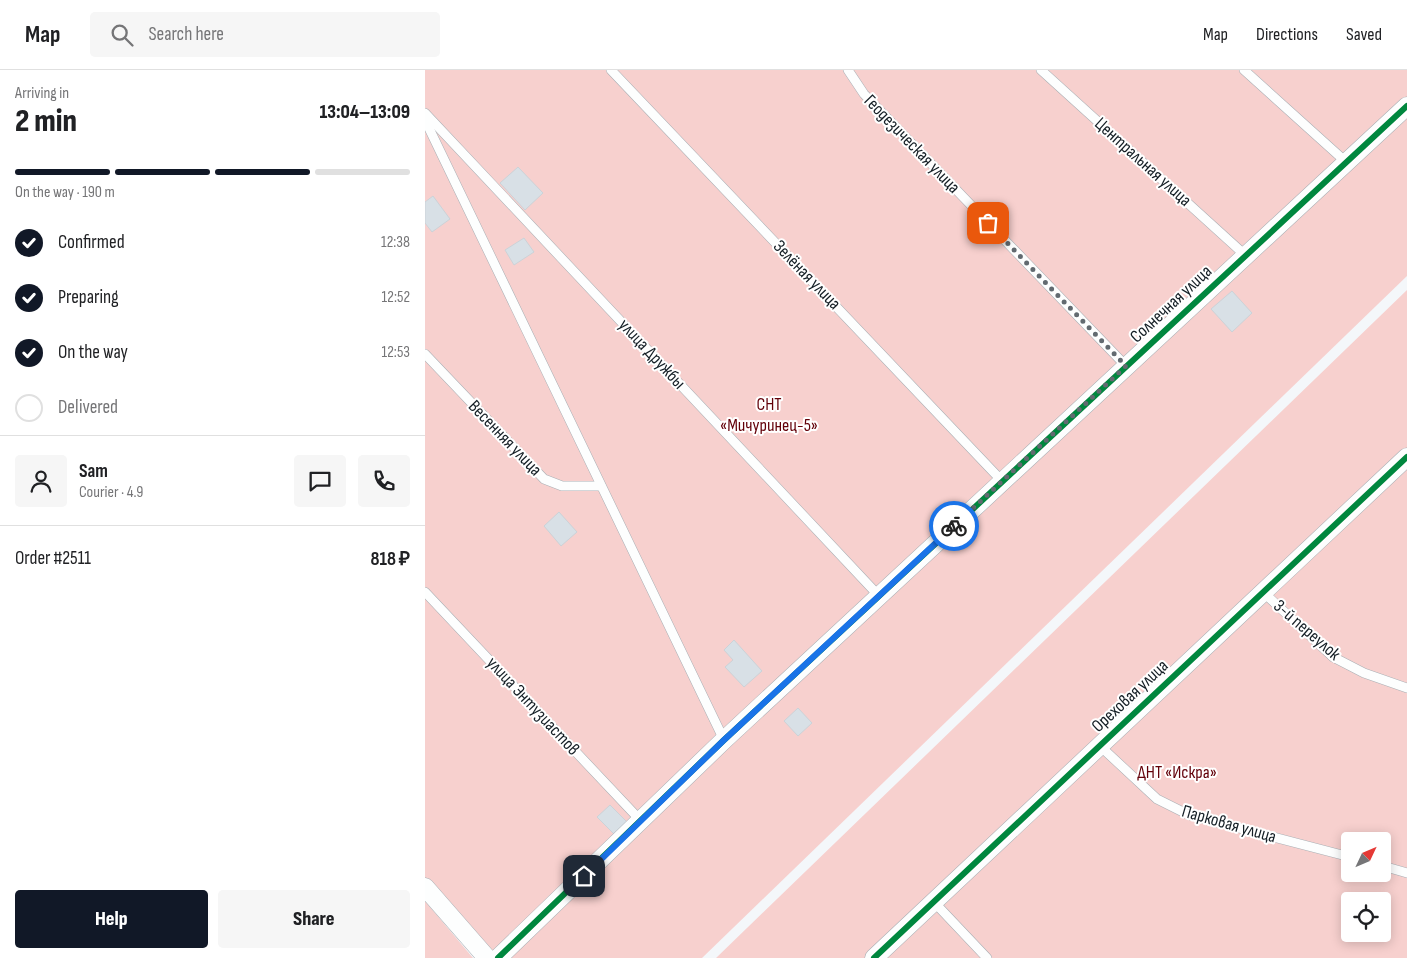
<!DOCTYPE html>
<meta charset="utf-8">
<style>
body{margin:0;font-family:"Sofia Sans Condensed",sans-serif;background:#f6f6f6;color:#202124;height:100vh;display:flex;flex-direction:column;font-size:19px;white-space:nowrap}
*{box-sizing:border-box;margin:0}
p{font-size:16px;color:#757577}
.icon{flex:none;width:28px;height:28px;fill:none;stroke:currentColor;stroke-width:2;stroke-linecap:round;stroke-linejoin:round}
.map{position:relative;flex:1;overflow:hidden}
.drawer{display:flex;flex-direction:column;background:#fff;width:425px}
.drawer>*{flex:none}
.needle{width:32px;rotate:46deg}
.tools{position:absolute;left:916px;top:762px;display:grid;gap:10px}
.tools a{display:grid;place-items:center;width:50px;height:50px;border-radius:5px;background:#fff;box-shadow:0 2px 12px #0003;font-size:25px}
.pin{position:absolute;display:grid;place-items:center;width:42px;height:42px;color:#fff;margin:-21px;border-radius:10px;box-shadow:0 2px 8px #0006}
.courier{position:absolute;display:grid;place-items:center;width:50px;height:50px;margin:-25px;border:4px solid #1a73e8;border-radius:50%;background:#fff;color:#222;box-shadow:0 1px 6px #0007}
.overview em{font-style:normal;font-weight:800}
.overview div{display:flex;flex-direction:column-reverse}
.overview{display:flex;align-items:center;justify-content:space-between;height:85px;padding:0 15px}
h1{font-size:32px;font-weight:800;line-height:38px}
.bar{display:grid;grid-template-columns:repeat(4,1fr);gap:8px 5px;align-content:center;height:60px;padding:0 15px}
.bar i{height:6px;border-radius:4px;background:#e0e0e0}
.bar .current{background:#111827}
.bar p{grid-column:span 4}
.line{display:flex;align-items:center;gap:12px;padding:0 15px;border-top:1px solid #e0e0e0}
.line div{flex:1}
.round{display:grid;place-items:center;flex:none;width:52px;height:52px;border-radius:5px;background:#f6f6f6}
ol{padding:0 15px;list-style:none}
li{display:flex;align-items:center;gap:15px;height:55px}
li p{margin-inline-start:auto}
li .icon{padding:5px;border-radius:50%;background:#111827;color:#fff;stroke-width:4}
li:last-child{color:#757577}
li i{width:28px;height:28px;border:2px solid #e0e0e0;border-radius:50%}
.action{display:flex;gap:10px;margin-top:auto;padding:10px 15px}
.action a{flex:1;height:58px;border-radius:5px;background:#111827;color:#fff;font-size:20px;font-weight:800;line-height:58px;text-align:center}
.action a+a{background:#f6f6f6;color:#202124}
header{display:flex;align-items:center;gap:30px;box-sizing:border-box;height:70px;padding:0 25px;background:#fff;border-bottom:1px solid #e0e0e0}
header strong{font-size:24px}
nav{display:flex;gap:28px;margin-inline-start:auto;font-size:18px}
.search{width:350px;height:45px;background:#f6f6f6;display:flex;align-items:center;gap:12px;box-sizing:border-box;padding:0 18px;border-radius:5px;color:#757577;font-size:19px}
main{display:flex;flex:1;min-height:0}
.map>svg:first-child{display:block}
.green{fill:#f7d0ce;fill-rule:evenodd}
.building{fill:#d8e0e6;stroke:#ccd2d7}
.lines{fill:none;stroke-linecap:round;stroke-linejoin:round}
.service-casing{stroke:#a9afb4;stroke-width:10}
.minor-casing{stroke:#a9afb4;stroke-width:19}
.service{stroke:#fdfefe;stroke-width:9}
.minor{stroke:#fdfefe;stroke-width:18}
.cycleway-casing{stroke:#fff;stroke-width:9}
.cycleway{stroke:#00873e;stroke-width:6}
.done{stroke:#626a70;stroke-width:5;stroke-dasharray:0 9}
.route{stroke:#1a73e8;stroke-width:6}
.labels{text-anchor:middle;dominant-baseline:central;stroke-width:4;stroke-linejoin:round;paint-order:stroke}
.street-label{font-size:18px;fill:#141e25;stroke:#fff}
.park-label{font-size:18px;fill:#630109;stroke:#fff}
</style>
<header>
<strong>Map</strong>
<div class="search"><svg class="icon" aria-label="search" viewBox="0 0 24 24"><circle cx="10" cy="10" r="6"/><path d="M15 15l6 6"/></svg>Search here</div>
<nav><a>Map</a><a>Directions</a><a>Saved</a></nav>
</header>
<main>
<section class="drawer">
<div class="overview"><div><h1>2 min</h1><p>Arriving in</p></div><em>13:04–13:09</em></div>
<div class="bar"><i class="current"></i><i class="current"></i><i class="current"></i><i></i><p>On the way · 190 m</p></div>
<ol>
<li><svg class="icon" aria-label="check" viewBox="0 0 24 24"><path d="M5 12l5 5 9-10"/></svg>Confirmed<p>12:38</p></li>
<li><svg class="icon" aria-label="check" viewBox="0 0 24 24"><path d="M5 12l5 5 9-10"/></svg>Preparing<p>12:52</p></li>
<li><svg class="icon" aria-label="check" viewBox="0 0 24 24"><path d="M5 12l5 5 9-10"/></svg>On the way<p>12:53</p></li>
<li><i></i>Delivered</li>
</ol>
<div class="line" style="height:90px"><a class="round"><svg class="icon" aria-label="person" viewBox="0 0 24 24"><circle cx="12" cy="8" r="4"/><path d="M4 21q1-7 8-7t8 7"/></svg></a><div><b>Sam</b><p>Courier · 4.9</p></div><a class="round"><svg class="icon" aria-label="chat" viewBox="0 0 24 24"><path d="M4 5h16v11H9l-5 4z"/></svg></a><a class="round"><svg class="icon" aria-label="phone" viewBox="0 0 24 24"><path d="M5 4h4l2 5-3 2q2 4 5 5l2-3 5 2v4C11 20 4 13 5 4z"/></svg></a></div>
<div class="line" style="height:65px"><div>Order #2511</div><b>818 ₽</b></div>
<div class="action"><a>Help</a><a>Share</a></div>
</section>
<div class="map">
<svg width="982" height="888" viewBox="0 0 982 888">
<rect width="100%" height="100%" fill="#f4f7fa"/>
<g class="green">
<polygon points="0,0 982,0 982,206 277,888 56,888 0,823"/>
<path d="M982,220V888H291ZM925,771H958V804H925ZM925,831H958V864H925Z"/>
<polygon points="0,831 48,888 0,888"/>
</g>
<g class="building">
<polygon points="93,97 118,123 100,140 75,113"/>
<polygon points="8,126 25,149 7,162 0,153 0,132"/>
<polygon points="99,168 109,182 89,195 80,180"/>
<polygon points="807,221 827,243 807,262 786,239"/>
<polygon points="134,442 152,462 136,476 119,456"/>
<polygon points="309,570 337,601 319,617 300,597 308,590 299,580"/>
<polygon points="373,638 387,653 373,666 359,651"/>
<polygon points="185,735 203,753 190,765 172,747"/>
</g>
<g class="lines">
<defs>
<g id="service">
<polyline points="186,0 577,411"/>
<polyline points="423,0 439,24 701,296"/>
<polyline points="616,0 820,185"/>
<polyline points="819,0 921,92"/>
<polyline points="0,43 454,526"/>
<polyline points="0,50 299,670"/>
<polyline points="0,284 119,409 137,416 176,416"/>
<polyline points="0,522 216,751"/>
<polyline points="838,522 908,587 939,603 982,618"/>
<polyline points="675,676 732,729 764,745 925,787"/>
<polyline points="958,796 982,803"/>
<polyline points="509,832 562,888"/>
</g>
<g id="minor">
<polyline points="0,817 62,888"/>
<polyline points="73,888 299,670 982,36"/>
<polyline points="449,888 982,387"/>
</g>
</defs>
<use href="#service" class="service-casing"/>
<use href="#minor" class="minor-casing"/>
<use href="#service" class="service"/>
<use href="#minor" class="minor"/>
<defs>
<g id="cycleway">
<polyline points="73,888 299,670 982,36"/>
<polyline points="449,888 982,387"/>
</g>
</defs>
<use href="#cycleway" class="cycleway-casing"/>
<use href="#cycleway" class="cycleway"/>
</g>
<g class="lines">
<polyline class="done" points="529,456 701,296 563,153"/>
<polyline class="route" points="159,806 299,670 529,456"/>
</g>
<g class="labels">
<g class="street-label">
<text transform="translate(487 74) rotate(46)">Геодезическая улица</text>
<text transform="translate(718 92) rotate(42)">Центральная улица</text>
<text transform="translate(382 205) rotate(46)">Зелёная улица</text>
<text transform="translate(746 234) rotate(-43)">Солнечная улица</text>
<text transform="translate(227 284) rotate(47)">улица Дружбы</text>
<text transform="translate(80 368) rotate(46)">Весенняя улица</text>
<text transform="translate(882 560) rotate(41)">3-й переулок</text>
<text transform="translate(705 626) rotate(-43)">Ореховая улица</text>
<text transform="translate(108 636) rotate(47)">улица Энтузиастов</text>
<text transform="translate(804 754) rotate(16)">Парковая улица</text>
</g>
<g class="park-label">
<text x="344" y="334">СНТ<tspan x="344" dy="21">«Мичуринец-5»</tspan></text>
<text x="752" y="702">ДНТ «Искра»</text>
</g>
</g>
</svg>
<div class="tools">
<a><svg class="needle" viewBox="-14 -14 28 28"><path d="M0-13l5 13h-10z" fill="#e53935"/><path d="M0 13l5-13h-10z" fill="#757577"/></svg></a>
<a><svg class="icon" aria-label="locate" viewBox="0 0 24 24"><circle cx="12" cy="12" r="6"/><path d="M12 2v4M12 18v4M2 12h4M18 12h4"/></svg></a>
</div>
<div class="pin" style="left:563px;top:153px;background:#ea580c"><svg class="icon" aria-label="bag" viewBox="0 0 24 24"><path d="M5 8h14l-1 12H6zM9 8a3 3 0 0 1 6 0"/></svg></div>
<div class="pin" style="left:159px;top:806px;background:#1f2937"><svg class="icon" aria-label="home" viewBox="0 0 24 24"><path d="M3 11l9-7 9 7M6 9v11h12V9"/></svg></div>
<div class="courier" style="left:529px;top:456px"><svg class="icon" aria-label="bike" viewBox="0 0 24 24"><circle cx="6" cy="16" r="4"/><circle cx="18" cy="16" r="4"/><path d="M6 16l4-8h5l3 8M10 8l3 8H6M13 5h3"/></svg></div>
</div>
</main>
